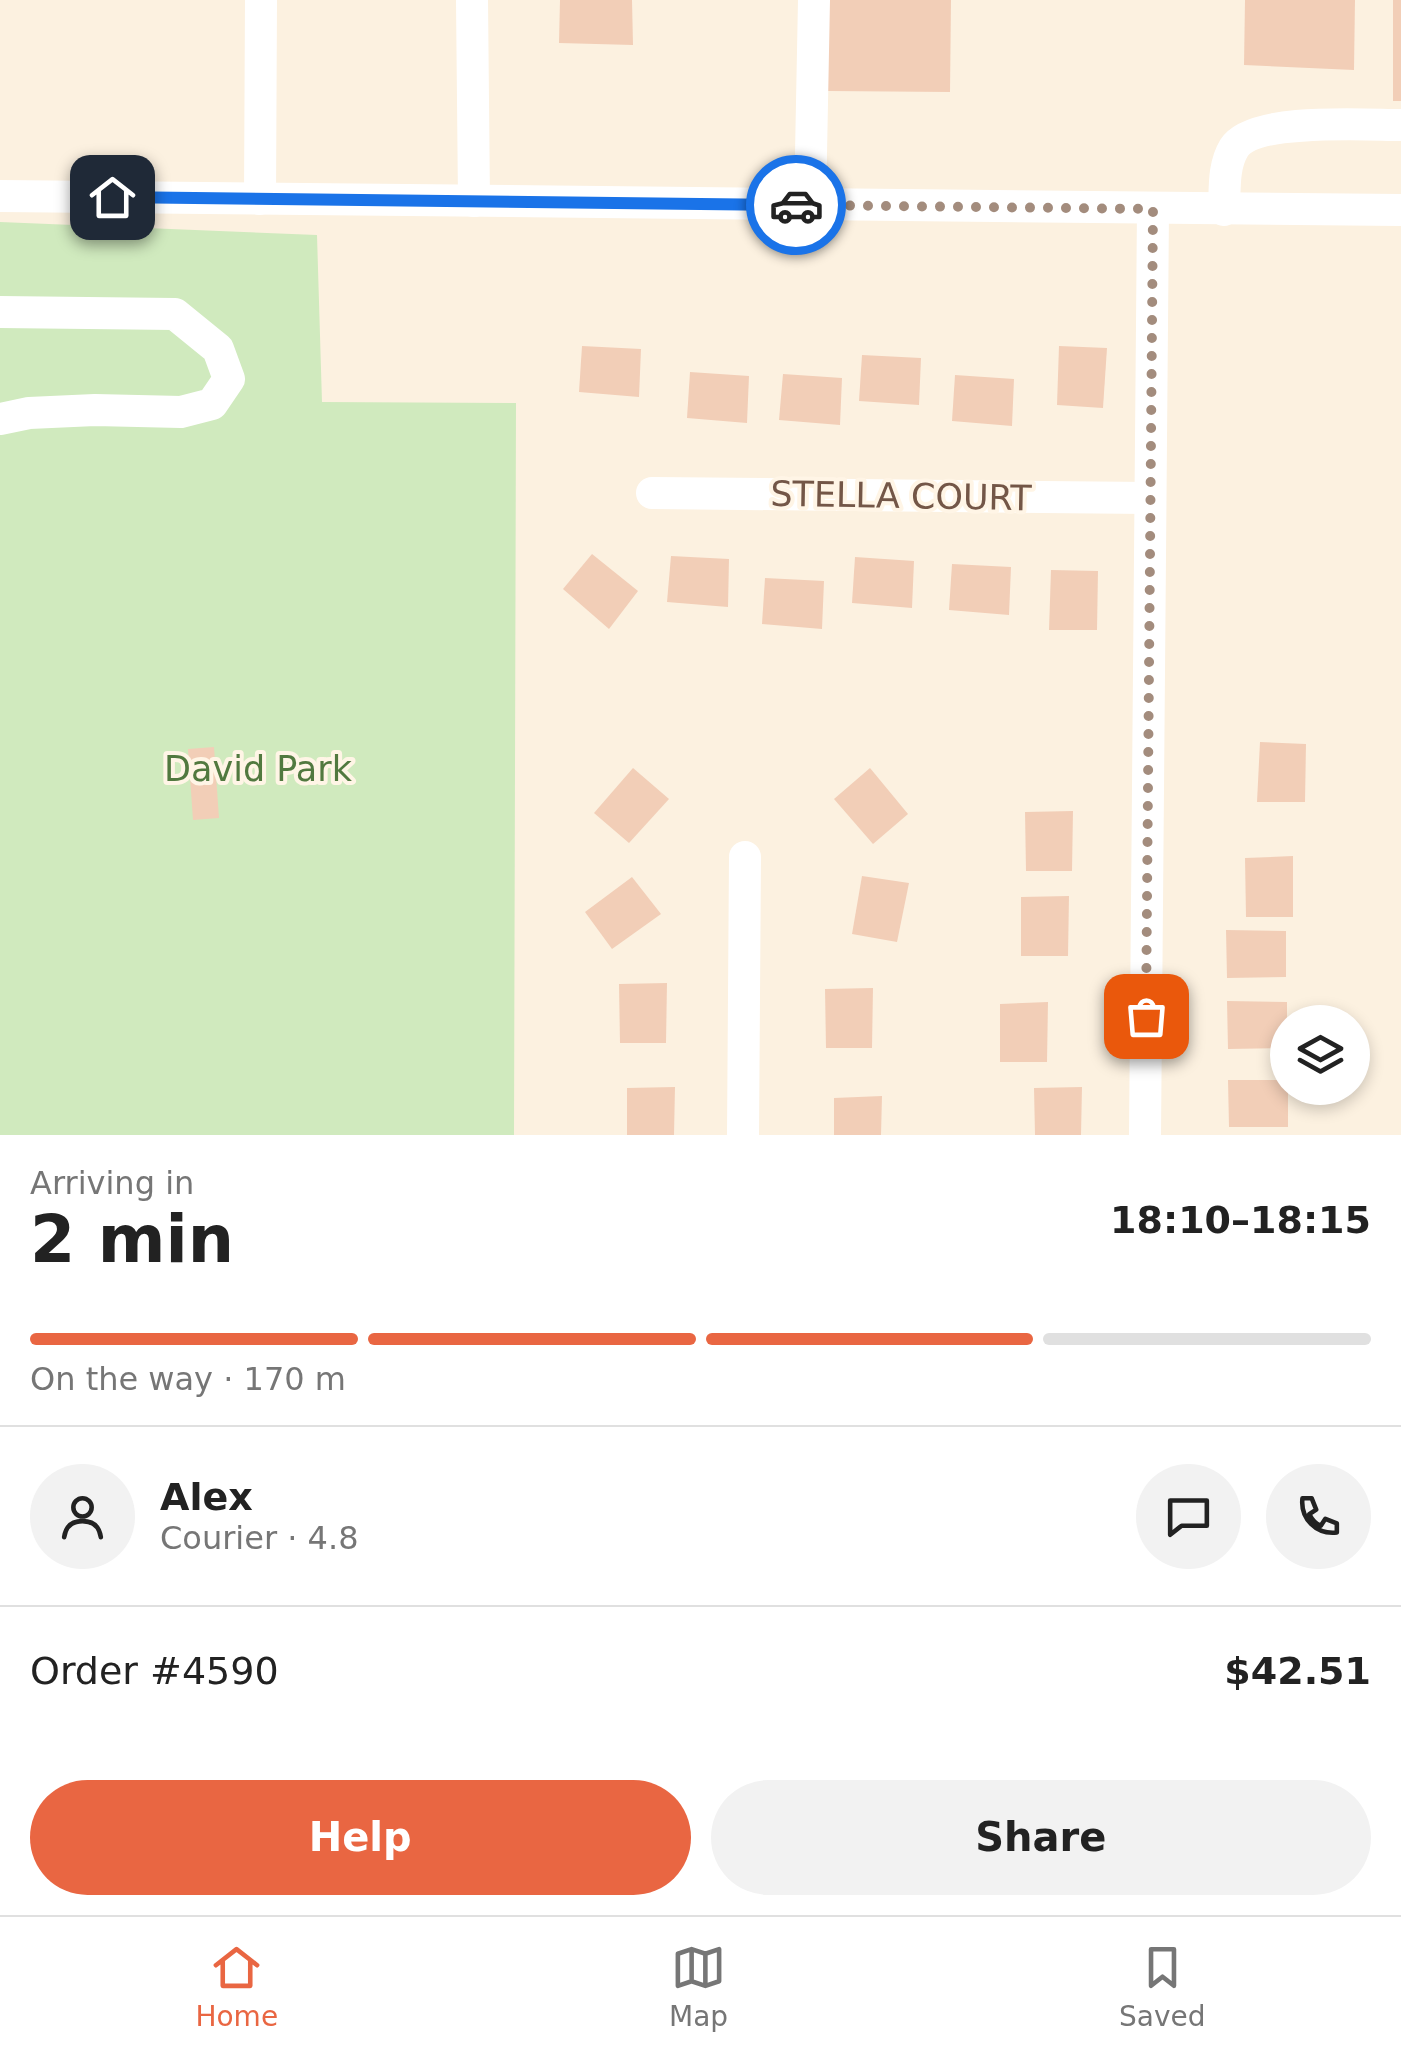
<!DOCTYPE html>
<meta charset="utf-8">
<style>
body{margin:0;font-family:"DejaVu Sans",sans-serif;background:#f2f2f2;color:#222;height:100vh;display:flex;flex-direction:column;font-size:38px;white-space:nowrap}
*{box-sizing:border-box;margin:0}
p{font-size:32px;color:#767676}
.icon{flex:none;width:55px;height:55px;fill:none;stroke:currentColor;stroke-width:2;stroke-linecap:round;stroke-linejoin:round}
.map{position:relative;height:1135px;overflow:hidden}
.sheet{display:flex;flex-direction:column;background:#fff;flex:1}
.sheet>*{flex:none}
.controls{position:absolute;left:1270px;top:1005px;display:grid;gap:20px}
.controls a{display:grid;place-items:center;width:100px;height:100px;border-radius:50%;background:#fff;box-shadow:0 5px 15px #0003;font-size:50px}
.pin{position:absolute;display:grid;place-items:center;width:85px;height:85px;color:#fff;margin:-42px;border-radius:20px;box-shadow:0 5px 15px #0006}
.courier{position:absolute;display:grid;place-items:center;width:100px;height:100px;margin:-50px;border:8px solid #1a73e8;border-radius:50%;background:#fff;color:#222;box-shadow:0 2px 12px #0007}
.overview em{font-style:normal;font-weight:800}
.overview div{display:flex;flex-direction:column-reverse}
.overview{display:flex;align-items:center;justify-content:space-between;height:170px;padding:0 30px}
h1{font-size:65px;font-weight:800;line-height:75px}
.bar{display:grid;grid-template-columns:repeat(4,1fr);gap:15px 10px;align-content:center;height:120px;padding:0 30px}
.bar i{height:12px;border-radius:8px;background:#e0e0e0}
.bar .current{background:#e96642}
.bar p{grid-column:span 4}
.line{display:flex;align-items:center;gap:25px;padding:0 30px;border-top:2px solid #e0e0e0}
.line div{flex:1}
.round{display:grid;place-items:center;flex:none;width:105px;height:105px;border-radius:52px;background:#f2f2f2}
.primary-button{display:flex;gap:20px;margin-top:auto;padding:20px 30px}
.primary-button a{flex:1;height:115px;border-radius:60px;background:#e96642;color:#fff;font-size:40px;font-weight:800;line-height:115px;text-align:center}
.primary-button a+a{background:#f2f2f2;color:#222}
.tabs{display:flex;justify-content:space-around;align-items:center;height:140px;border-top:2px solid #e0e0e0;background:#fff;font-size:28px;color:#767676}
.tabs a{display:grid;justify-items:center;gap:5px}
.tabs .current{color:#e96642}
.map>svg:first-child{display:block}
.green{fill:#d0eabe}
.building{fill:#f2ceb7}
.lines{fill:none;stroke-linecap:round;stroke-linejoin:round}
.minor{stroke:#fff;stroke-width:32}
.done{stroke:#a38c7d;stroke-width:10;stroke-dasharray:0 18}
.route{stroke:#1a73e8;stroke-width:12}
.labels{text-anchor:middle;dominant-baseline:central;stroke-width:8;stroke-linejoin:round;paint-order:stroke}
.street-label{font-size:35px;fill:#735647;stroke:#fff5e6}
.park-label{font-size:35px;fill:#51793f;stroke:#fff5e6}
</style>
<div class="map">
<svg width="1401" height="1135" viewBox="0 0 1401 1135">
<rect width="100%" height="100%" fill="#fcf1e0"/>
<polygon class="green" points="0,222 317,235 322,402 516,403 514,1135 0,1135"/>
<g class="building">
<polygon points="560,0 632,0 633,45 559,43"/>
<polygon points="828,0 951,0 950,92 828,91"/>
<polygon points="1245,0 1355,0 1354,70 1244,65"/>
<rect x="1393" y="0" width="8" height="101"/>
<polygon points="582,346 641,349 639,397 579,392"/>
<polygon points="1059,346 1107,348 1103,408 1057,405"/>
<polygon points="862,355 921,358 919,405 859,401"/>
<polygon points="690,372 749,376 747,423 687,418"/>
<polygon points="783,374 842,378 840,425 779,420"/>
<polygon points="955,375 1014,379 1012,426 952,421"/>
<polygon points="592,554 638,591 609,629 563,589"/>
<polygon points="671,556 729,559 728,607 667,602"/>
<polygon points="855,557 914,561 912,608 852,603"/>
<polygon points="952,564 1011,567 1009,615 949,610"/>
<polygon points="1051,570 1098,571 1097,630 1049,630"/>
<polygon points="765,578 824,581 822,629 762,624"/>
<polygon points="1260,742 1306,744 1305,802 1257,802"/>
<polygon points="214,747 219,818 193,820 188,749"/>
<polygon points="633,768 669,799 629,843 594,813"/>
<polygon points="870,768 908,814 873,844 834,799"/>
<polygon points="1073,811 1072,871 1026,871 1025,812"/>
<polygon points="1293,856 1293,917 1246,917 1245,858"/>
<polygon points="862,876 909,883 897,942 852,934"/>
<polygon points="632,877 661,914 612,949 585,912"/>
<polygon points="1069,896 1068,956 1021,956 1021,897"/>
<polygon points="1226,930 1286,931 1286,977 1227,978"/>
<polygon points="667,983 666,1043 620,1043 619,984"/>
<polygon points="873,988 872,1048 826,1048 825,989"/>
<polygon points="1227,1001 1287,1002 1287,1048 1228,1049"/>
<polygon points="1048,1002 1047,1062 1000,1062 1000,1004"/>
<polygon points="1228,1080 1288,1080 1288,1127 1229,1127"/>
<polygon points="675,1087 674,1135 627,1135 627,1088"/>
<polygon points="1082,1087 1081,1135 1035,1135 1034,1088"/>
<polygon points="882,1096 881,1135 834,1135 834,1098"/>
</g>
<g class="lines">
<g class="minor">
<polyline points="472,0 474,201"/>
<polyline points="0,196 1401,210"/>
<polyline points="260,199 261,0"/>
<polyline points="810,205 814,0"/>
<path d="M1224,210C1225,189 1223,166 1234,148C1253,117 1366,125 1401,125"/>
<polyline points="0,312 175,314 218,349 229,379 212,404 181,412 95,410 29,413 0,419"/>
<polyline points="652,493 1150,498"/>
<polyline points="743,1135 745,857"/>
<polyline points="1145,1135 1153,209"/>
</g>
</g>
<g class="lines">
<polyline class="done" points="796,205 1153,209 1146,1016"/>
<polyline class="route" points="112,197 796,205"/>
</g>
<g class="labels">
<g class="street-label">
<text transform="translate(901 496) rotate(1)">STELLA COURT</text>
</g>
<g class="park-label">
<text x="258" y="769">David Park</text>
</g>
</g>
</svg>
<div class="controls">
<a><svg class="icon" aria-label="layers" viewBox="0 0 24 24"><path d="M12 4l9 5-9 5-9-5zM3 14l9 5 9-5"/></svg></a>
</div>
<div class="pin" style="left:1146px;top:1016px;background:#ea580c"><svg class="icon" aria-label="bag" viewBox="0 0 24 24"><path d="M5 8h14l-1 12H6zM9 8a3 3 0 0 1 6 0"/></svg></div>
<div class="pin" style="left:112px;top:197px;background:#1f2937"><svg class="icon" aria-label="home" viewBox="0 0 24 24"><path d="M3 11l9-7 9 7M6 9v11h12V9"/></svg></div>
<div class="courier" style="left:796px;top:205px"><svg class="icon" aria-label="car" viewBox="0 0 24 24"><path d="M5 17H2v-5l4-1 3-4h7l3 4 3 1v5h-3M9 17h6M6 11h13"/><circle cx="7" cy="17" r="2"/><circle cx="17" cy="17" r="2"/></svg></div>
</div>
<section class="sheet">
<div class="overview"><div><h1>2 min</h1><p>Arriving in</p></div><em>18:10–18:15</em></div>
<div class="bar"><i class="current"></i><i class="current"></i><i class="current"></i><i></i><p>On the way · 170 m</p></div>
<div class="line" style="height:180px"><a class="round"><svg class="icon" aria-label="person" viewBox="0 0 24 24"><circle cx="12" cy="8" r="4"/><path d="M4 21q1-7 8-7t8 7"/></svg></a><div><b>Alex</b><p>Courier · 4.8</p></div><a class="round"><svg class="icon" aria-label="chat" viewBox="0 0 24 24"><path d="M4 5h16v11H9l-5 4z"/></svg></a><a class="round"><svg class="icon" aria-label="phone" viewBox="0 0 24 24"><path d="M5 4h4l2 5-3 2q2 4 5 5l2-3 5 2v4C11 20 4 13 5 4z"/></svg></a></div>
<div class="line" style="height:130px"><div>Order #4590</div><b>$42.51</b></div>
<div class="primary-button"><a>Help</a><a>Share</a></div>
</section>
<nav class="tabs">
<a class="current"><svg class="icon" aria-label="home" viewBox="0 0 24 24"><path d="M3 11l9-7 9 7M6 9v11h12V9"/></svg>Home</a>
<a><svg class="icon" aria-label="map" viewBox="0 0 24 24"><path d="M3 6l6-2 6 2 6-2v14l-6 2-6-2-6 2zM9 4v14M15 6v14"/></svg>Map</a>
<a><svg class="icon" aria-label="saved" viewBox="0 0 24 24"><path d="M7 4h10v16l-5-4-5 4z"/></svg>Saved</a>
</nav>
